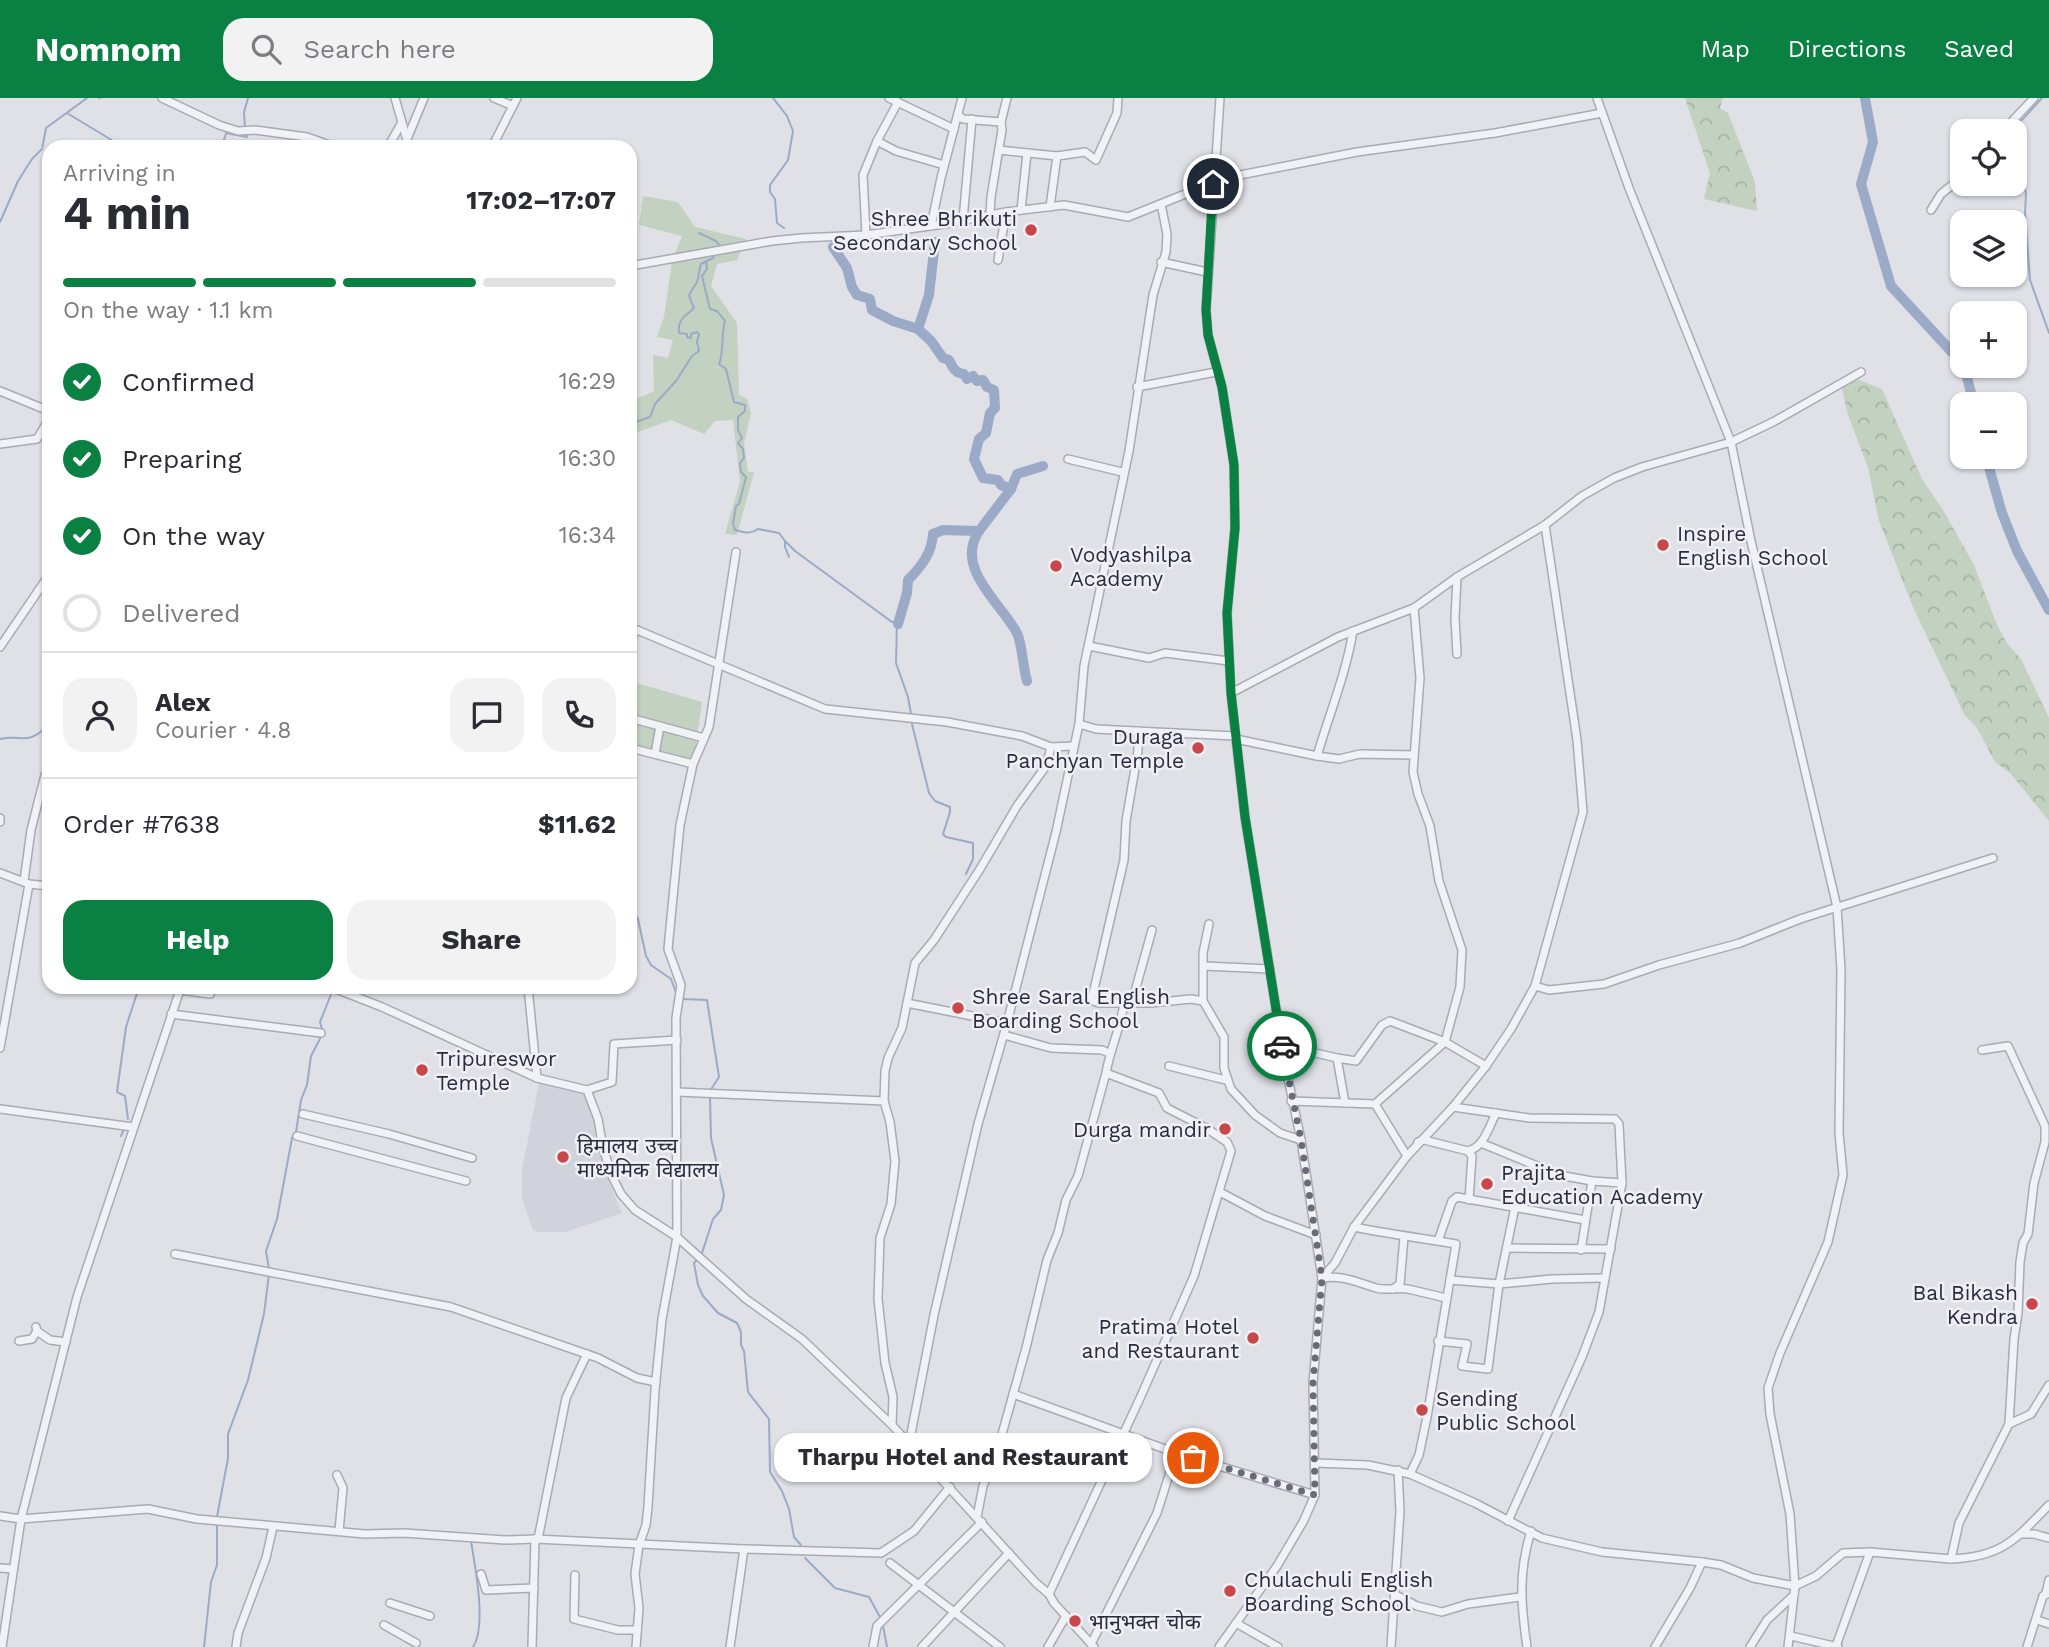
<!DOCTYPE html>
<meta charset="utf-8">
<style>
body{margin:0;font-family:"Work Sans","Noto Sans Devanagari",sans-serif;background:#f2f2f3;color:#2b2b33;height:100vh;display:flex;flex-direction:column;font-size:26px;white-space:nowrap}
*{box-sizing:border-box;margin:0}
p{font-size:23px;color:#7c7c81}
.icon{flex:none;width:38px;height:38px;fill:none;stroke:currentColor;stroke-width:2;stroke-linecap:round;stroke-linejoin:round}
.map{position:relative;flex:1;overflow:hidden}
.side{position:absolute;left:42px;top:42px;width:595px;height:854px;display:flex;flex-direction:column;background:#fff;border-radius:21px;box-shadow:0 2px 5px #0004}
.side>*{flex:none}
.buttons{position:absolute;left:1950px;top:21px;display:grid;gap:14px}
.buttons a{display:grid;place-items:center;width:77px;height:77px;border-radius:14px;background:#fff;box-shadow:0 2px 5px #0004;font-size:35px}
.pin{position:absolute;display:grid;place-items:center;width:60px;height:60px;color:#fff;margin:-30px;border:4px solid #fff;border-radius:50%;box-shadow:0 2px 7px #0007}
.courier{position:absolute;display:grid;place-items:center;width:70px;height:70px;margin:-35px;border:5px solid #0b8043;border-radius:50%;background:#fff;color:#222;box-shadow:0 2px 9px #0007}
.bubble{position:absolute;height:49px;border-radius:21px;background:#fff;box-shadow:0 2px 5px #0004;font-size:23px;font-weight:700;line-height:49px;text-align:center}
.headline em{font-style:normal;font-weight:700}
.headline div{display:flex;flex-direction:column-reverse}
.headline{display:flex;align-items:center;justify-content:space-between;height:119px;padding:0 21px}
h1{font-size:46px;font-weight:700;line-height:52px}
.bar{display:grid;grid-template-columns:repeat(4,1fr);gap:10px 7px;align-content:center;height:84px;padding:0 21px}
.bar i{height:9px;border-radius:5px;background:#e1e1e2}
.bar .active{background:#0b8043}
.bar p{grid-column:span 4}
.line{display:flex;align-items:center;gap:18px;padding:0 21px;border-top:2px solid #e1e1e2}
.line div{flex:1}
.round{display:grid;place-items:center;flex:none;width:74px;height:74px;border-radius:21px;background:#f2f2f3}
ol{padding:0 21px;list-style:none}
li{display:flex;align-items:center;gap:21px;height:77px}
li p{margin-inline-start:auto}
li .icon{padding:7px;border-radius:50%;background:#0b8043;color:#fff;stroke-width:4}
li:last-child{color:#7c7c81}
li i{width:38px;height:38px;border:4px solid #e1e1e2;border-radius:50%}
.primary-button{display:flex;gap:14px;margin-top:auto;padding:14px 21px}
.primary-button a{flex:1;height:80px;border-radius:21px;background:#0b8043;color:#fff;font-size:28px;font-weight:700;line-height:80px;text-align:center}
.primary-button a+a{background:#f2f2f3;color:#2b2b33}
header{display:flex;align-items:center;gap:42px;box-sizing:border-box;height:98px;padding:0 35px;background:#0b8043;color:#fff}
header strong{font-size:33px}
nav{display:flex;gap:38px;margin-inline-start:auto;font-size:24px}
.search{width:490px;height:63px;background:#f2f2f3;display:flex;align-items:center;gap:18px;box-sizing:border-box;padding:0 24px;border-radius:21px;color:#7c7c81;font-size:26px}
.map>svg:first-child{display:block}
.built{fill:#d1d3dc}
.green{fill:#c2d1c0}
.forest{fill:url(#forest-crowns)}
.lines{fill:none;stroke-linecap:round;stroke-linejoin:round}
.stream{stroke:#9baac6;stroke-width:2}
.river{stroke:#9baac6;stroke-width:10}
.minor-casing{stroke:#a8abb4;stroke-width:10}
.minor{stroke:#f1f2f6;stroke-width:7}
.done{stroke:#686c79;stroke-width:7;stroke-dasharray:0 12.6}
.route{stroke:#0b8043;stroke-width:9}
.poi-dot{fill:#c84849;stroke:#eef0f5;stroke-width:2.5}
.labels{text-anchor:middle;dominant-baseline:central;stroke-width:5;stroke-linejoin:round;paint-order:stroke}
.poi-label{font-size:21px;fill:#282d3e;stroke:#eef0f5;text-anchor:start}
</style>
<header>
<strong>Nomnom</strong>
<div class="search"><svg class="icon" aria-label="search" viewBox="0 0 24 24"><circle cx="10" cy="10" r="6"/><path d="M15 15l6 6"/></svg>Search here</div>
<nav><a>Map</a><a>Directions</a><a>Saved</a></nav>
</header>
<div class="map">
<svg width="2049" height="1549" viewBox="0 0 2049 1549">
<defs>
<pattern id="forest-crowns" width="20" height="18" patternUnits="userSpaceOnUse" patternTransform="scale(1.75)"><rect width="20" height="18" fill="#c2d1c0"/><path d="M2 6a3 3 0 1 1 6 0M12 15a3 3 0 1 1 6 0" fill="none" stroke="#a7b4a6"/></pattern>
</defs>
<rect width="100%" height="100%" fill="#dfe1e7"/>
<polygon class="built" points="539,985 585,996 596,1021 599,1047 608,1082 622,1115 565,1134 539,1134 533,1132 522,1101 522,1072"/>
<g class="green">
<polygon points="643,98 678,104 695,129 746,141 737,162 717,166 711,188 737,225 739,297 747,301 751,315 744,345 748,374 754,374 737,437 725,436 740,383 733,322 715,323 704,336 671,322 630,337 630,304 654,293 653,257 668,260 673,242 657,239 664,219 672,163 682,138 639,127"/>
<polygon points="630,583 702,604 693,666 630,650"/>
</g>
<g class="forest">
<polygon points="1685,0 1723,0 1720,10 1728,15 1755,84 1757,113 1704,101 1710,75"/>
<polygon points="1859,282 1882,291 1922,381 1943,412 1974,467 1997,527 2007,545 2021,561 2049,620 2049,723 2011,676 1995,664 1977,630 1964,616 1913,509 1879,423 1868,370 1847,314 1842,290 1849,283"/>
</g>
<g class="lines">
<g class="stream">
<polyline points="99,0 100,0"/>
<polyline points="773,0 787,18 793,33 788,62 770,87 770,94 775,101 777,125 784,130"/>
<polyline points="67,15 123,49"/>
<polyline points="245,31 244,14 248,0"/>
<polyline points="2012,33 2042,0"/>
<polyline points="222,49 226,35 247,39 246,36"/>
<polyline points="2014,53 2019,63 2020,77 2026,95 2025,115 2030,182 2049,235"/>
<polyline points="0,124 18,83 32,61 42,51 46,30 87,0"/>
<polyline points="699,135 716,143 720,148"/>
<path d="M706,163L707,171L702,178L710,211L717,213L725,223C721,236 724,256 719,266L726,271L734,304L745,307V313L738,319V332L742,340L738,345L743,351L744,360L740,365L741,374L746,379L739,406L736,408L733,426L735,432C744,434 750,437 758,431L779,435L785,443V449L789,459"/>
<path d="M630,326L650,319L655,306L676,283L692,258L699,253L697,244L699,236L697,234L691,236V240L687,239V236L679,235C677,221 686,218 694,210C686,193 689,198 697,184C699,179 699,171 701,166L713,160L716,156"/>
<polyline points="785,443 795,453 892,524 897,524 896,565 908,599 911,616"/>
<polyline points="911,622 929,695 935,703 950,709 950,714 943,736 946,739 973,745 973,761 966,776"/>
<path d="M0,641C21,636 26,648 45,630V621L49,614"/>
<polyline points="630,805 638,821 646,858 651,867 671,881 677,897"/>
<polyline points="681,901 707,902 719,979 710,993"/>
<polyline points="322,931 320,924 332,894"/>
<polyline points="128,1021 125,998 117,994 126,929 139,889"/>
<polyline points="121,1038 125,1029"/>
<polyline points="702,1155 713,1121 721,1112 724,1097 711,1040 710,999"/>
<polyline points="697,1162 694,1165 698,1187 703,1198 718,1215 737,1225 741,1234 741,1247 744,1253 748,1294 769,1321 770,1374 782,1393 789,1411 794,1439 801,1447"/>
<polyline points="269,1171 266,1153 277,1121 292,1040 296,1034 301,1002 307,987 311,958 322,937"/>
<polyline points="217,1419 228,1360 228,1336 248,1282 264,1216 269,1176"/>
<path d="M471,1443C475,1469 487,1528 473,1549"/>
<polyline points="805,1460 835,1490 869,1499 880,1519"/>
<polyline points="883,1528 887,1549"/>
<polyline points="204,1549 211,1484 217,1467 217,1425"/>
</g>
<g class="river">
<polyline points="1865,0 1873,44 1861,86 1891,188 1962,265"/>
<path d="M833,149L847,170L852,189L857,197L870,201L872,212L893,223L918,231L931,243L943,260L949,262C953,270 955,275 964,276L967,281L973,278L977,283L983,282L987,289L994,292L995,310L990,315L986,335L979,341L974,361L983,380L998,382L1001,387L1011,391"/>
<polyline points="918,231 929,197 935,144"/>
<polyline points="1964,268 1974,306"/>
<polyline points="1986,359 2002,415 2017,453 2049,512"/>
<path d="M979,433C954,470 1001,505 1017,535C1022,545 1023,570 1027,583"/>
<path d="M898,526L907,495L908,482C921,469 932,455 933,436L943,432L979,433L1011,391L1017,376L1043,368"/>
</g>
<defs>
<g id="minor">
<polyline points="162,0 219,27 238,33 255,32 307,39 335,49"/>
<polyline points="395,0 409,49"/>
<polyline points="494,0 513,8"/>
<polyline points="889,0 954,31"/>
<polyline points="1597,0 1629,90 1731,344 1751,443 1837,809 1841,872 1839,1035 1843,1077 1828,1144 1780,1255 1768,1290 1770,1316 1790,1416 1795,1488 1788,1549"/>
<polyline points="958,17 963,21 1001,24 1002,32 991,99 990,117"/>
<polyline points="1001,24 1007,0"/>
<polyline points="2003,33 2034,0"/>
<polyline points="407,41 424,0"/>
<polyline points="877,43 896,53 944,67"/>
<polyline points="388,49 401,26"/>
<polyline points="492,49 517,0"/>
<polyline points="999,52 1057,58 1050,109"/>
<polyline points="1057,58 1085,54 1096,62 1117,15 1118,0"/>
<polyline points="1021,112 1027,55"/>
<polyline points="1931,112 1941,96 1962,79"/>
<polyline points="963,122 972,21"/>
<polyline points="931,128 941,80 962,0"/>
<polyline points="866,137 863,77 877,43 898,4"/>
<polyline points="998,162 1006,114"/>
<polyline points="1161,164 1207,174"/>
<polyline points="630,168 772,143 801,140 866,137 944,126 1006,114 1064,107 1128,119 1225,80 1357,54 1495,35 1602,15"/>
<polyline points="1137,289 1216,274"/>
<polyline points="0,293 49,313"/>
<polyline points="0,346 37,341 49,321"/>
<polyline points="1068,361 1122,374"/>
<polyline points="1457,479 1455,520 1457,556"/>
<polyline points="630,529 825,611 947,624 1022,638 1051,649 1073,648"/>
<polyline points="630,541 637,532"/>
<polyline points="1089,548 1149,560 1165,555 1229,563"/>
<polyline points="0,549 49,477"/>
<polyline points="1231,595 1338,539 1414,510 1457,479 1545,427 1582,398 1614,380 1642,369 1731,344 1773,324 1861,274"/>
<polyline points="630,620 704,640"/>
<polyline points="1079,626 1096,631 1235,638"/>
<polyline points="1138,633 1138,653 1126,723 1124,762 1092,900 1093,903 1099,905 1151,905 1191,901 1203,903 1224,939 1224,970 1231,991 1255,1017 1280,1035 1301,1042"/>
<path d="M1236,641L1317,658C1329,617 1346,576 1353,533"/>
<polyline points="630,650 693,666"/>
<polyline points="655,656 660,628"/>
<polyline points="1317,658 1339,661 1360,656 1414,657"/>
<polyline points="0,720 0,724"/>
<polyline points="0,775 29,786 49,788"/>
<polyline points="24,783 31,732 45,677 49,674"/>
<polyline points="1204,868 1270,871"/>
<polyline points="1535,888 1549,892 1604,886 1659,867 1740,845 1800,821 1993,760"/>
<polyline points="331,889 382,909 537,980 587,992 598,1021 603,1050 612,1078 621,1096 635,1112 677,1139 746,1201 802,1241 892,1327 1036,1485 1049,1496 1054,1505 1094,1549"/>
<polyline points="528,889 537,980"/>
<polyline points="180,892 210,896 213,889"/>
<polyline points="1203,903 1203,855 1209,826"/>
<polyline points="1132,904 1152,832"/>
<polyline points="907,905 1007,925"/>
<polyline points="171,916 321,935"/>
<polyline points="1004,937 1051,950 1102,952 1109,955"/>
<polyline points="1282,947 1337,960 1345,1005"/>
<polyline points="0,950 29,786"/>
<polyline points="1982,952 2008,948 2045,1028 2045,1044 2034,1085 2028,1136 2023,1145 2020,1164 2018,1215 2014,1241 2009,1326"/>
<polyline points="1337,960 1356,963 1382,927 1390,923 1445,944 1486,968"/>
<polyline points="1169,968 1226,982"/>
<polyline points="587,992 612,984 614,946 677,942"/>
<polyline points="677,994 884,1003 890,1024 895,1063 891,1106 880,1140 878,1201 885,1265 893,1299 892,1327"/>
<polyline points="884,1003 885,973 888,960 902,930 915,865 934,842 980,771 1017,708 1046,668 1051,649"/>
<polyline points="1291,1003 1375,1006 1445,944 1460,889 1462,852 1439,783 1430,728 1418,696 1413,674 1420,580 1414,510"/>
<polyline points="1375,1006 1407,1058"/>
<polyline points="1453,1009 1529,1020 1615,1021 1619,1026 1622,1085 1599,1214 1582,1259 1508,1423"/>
<polyline points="0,1011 133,1029"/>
<polyline points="303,1016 389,1036 472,1060"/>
<polyline points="297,1038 466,1083"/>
<polyline points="1418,1044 1424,1042 1468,1053"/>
<polyline points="1481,1045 1559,1077 1592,1083 1581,1152"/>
<polyline points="1592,1083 1622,1085 1621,1089"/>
<polyline points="1220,1094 1265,1118 1316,1137"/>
<path d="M1469,1102L1472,1058L1468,1053C1484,1049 1489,1029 1496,1015"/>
<path d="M1354,1129C1388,1136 1422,1140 1456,1146L1427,1319L1419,1357L1410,1376"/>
<polyline points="1438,1143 1452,1103 1457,1099 1585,1122"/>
<polyline points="1507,1150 1611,1151"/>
<polyline points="175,1156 451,1209 598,1260 637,1280 656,1284"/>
<polyline points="1450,1182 1499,1186 1552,1181 1605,1180"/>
<polyline points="1393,1191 1400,1186 1404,1139"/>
<path d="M1446,1200C1433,1197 1421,1194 1408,1191C1398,1189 1387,1193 1376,1190C1357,1184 1342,1177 1322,1180L1335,1165L1354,1129L1407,1058L1453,1009L1486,968L1511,931L1535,888L1583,714L1577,642L1545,427"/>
<polyline points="36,1229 37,1233 50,1242 66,1244"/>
<polyline points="19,1243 32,1241 37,1233"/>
<polyline points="1438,1243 1467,1246 1462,1268 1488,1271 1499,1186 1515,1109"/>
<polyline points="1013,1296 1176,1355 1315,1397"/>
<polyline points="909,1346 934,1217 978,1026 1007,925 1056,734 1079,626 1084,568 1129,353 1153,197 1166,154 1167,136 1161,106"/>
<polyline points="1315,1365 1368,1367 1410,1376 1475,1405 1542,1440 1602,1454 1702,1464 1721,1467 1753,1480 1795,1488 1816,1478 1843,1455 1870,1454 1951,1461 1959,1425 2009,1326 2031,1316 2049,1287"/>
<polyline points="337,1377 343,1390 339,1433"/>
<polyline points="0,1418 21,1421 148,1411 197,1421 365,1436 404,1435 505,1442 535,1441 744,1451 881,1455 914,1433 950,1389"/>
<polyline points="977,1419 983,1388 997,1354 1026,1250 1047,1162 1058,1135 1066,1102 1078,1078 1106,975"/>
<polyline points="2021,1436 2034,1436 2049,1440"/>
<polyline points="538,1441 566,1300 587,1256"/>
<path d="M1951,1461C2002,1459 2015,1442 2049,1407"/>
<polyline points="890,1465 1000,1549"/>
<polyline points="0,1470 13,1471"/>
<polyline points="481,1476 486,1492 534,1490"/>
<polyline points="575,1477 574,1521 618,1532 637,1532"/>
<polyline points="2046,1495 2049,1482"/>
<path d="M1049,1496L1141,1298L1194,1178L1231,1053L1227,1044L1206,1030L1167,1010L1159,995L1106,975C1110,951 1121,929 1124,905"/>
<polyline points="1396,1497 1417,1508 1442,1514 1468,1506 1520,1499"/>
<polyline points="390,1505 430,1518"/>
<polyline points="2037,1522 2049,1526"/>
<polyline points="1236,1525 1278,1549"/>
<polyline points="384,1527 416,1545"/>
<polyline points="1791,1538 1838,1549"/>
<polyline points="1091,1546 1157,1415 1176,1355"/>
<polyline points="1836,1548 1870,1454"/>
<polyline points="2,1549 21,1421 77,1199 181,889"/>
<polyline points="236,1549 238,1535 266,1460 273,1429"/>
<polyline points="532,1549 535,1441"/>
<polyline points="636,1549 639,1510 635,1476 639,1447 646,1427 648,1409 655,1292 662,1221 677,1139 676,920 681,887 668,851 680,727 693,666 709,629 736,454"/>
<polyline points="730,1549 744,1451"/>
<polyline points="873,1549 877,1528 982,1424"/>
<polyline points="922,1549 1009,1455"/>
<polyline points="1048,1549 1066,1518"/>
<polyline points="1219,1549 1277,1468 1303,1424 1315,1397 1313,1285 1322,1180 1301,1042 1285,966 1245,719 1236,641 1231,595 1227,515 1235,430 1234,367 1222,289 1208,237 1206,212 1220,0"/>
<polyline points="1391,1549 1400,1413 1398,1372"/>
<path d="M1527,1549C1521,1507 1518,1475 1531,1433"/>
<polyline points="1655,1549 1690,1490 1702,1464"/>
<polyline points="1750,1549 1767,1522 1794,1497"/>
<polyline points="2027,1549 2043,1498 2049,1495"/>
</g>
</defs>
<use href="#minor" class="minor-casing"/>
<use href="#minor" class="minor"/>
</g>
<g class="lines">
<polyline class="done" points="1193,1360 1315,1397 1313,1285 1322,1180 1301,1042 1282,948"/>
<polyline class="route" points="1213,86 1206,212 1208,237 1222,289 1234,367 1235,430 1227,515 1231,595 1245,719 1282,948"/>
</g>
<g class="poi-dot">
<circle cx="1031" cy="132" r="7"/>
<circle cx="1663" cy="447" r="7"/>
<circle cx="1056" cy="468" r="7"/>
<circle cx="1198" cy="650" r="7"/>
<circle cx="958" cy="910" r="7"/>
<circle cx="422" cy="972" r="7"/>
<circle cx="1225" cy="1031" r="7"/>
<circle cx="563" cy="1059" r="7"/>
<circle cx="1487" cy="1086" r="7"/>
<circle cx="2032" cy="1206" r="7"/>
<circle cx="1253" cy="1240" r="7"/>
<circle cx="1422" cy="1312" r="7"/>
<circle cx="1230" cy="1493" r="7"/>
<circle cx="1075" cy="1523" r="7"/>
</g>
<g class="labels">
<g class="poi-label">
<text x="1017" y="120" text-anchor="end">Shree Bhrikuti<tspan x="1017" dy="24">Secondary School</tspan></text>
<text x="1677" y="435">Inspire<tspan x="1677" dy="24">English School</tspan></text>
<text x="1070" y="456">Vodyashilpa<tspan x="1070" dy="24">Academy</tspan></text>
<text x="1184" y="638" text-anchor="end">Duraga<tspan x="1184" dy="24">Panchyan Temple</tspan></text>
<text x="972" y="898">Shree Saral English<tspan x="972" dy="24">Boarding School</tspan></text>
<text x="436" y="960">Tripureswor<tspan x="436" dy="24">Temple</tspan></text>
<text x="1211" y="1031" text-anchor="end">Durga mandir</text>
<text x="577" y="1047">हिमालय उच्च<tspan x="577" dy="24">माध्यमिक विद्यालय</tspan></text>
<text x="1501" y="1074">Prajita<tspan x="1501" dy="24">Education Academy</tspan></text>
<text x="2018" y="1194" text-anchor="end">Bal Bikash<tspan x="2018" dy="24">Kendra</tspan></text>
<text x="1239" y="1228" text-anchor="end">Pratima Hotel<tspan x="1239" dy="24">and Restaurant</tspan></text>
<text x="1436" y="1300">Sending<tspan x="1436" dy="24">Public School</tspan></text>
<text x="1244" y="1481">Chulachuli English<tspan x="1244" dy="24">Boarding School</tspan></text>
<text x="1089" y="1523">भानुभक्त चोक</text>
</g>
</g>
</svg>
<div class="buttons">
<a><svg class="icon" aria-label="locate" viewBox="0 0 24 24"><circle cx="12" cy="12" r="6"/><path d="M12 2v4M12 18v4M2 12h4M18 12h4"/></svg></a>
<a><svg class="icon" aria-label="layers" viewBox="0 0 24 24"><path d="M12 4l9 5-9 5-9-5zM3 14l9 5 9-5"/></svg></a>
<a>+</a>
<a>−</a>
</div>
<div class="pin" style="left:1193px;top:1360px;background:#ea580c"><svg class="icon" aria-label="bag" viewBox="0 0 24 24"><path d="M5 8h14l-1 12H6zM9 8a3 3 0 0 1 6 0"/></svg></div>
<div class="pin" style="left:1213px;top:86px;background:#1f2937"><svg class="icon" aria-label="home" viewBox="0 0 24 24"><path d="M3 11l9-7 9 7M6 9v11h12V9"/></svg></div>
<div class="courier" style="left:1282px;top:948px"><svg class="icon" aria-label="car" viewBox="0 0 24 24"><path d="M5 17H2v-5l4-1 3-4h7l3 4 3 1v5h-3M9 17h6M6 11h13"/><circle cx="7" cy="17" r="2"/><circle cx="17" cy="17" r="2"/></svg></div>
<div class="bubble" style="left:774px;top:1335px;width:378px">Tharpu Hotel and Restaurant</div>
<section class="side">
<div class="headline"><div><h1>4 min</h1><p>Arriving in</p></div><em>17:02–17:07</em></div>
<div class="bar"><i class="active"></i><i class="active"></i><i class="active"></i><i></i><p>On the way · 1.1 km</p></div>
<ol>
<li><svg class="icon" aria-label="check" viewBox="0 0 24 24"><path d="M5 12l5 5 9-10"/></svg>Confirmed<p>16:29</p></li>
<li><svg class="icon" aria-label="check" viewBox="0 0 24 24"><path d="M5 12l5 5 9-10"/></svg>Preparing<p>16:30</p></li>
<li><svg class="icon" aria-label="check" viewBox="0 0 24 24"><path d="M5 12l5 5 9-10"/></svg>On the way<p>16:34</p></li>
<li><i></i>Delivered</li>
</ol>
<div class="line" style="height:126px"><a class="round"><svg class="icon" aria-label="person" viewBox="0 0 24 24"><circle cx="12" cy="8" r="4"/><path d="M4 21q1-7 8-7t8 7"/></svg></a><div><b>Alex</b><p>Courier · 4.8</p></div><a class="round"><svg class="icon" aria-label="chat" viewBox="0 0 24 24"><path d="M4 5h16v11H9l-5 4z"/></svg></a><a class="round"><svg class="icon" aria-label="phone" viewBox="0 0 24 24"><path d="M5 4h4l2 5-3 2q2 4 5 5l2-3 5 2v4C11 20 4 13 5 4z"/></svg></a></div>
<div class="line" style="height:91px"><div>Order #7638</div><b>$11.62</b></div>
<div class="primary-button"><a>Help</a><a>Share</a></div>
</section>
</div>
